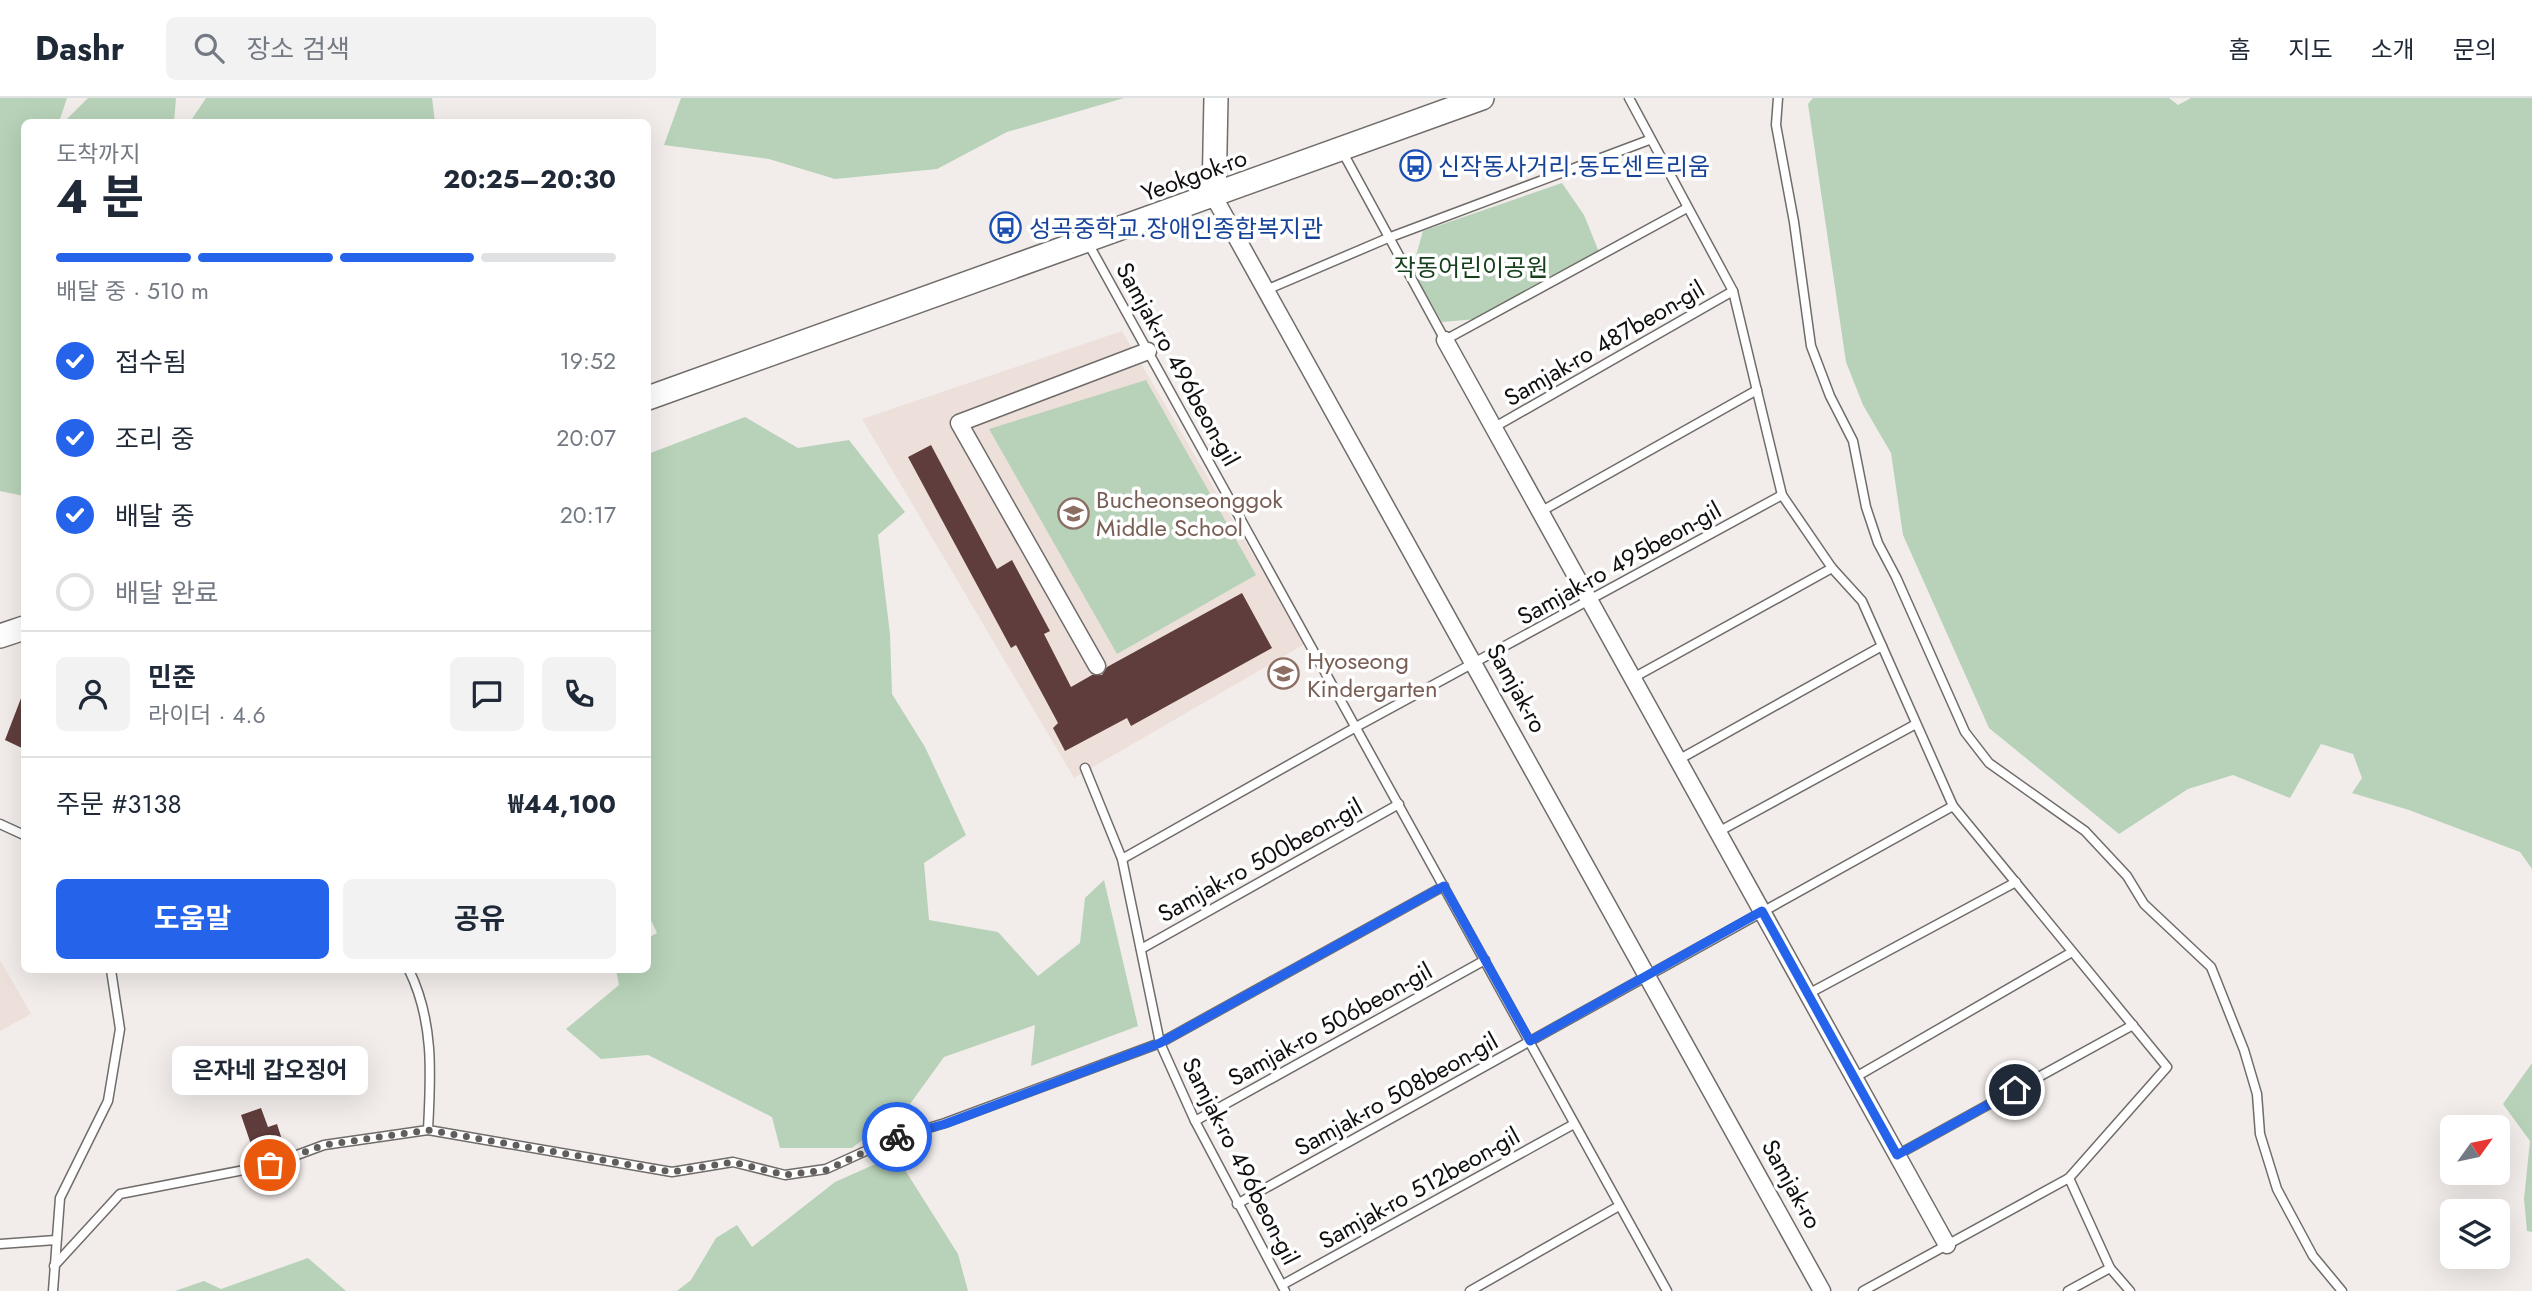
<!DOCTYPE html>
<html lang="ko">
<meta charset="utf-8">
<style>
body{margin:0;font-family:Jost,"Noto Sans KR",sans-serif;background:#f2f2f3;color:#1f2937;height:100vh;display:flex;flex-direction:column;font-size:26px;white-space:nowrap}
*{box-sizing:border-box;margin:0}
p{font-size:23px;color:#747a83}
.icon{flex:none;width:38px;height:38px;fill:none;stroke:currentColor;stroke-width:2;stroke-linecap:round;stroke-linejoin:round}
.map{position:relative;flex:1;overflow:hidden}
.sheet{position:absolute;left:21px;top:21px;width:630px;height:854px;display:flex;flex-direction:column;background:#fff;border-radius:10px;box-shadow:0 7px 28px #0002}
.sheet>*{flex:none}
.needle{width:46px;rotate:57deg}
.controls{position:absolute;left:2440px;top:1017px;display:grid;gap:14px}
.controls a{display:grid;place-items:center;width:70px;height:70px;border-radius:10px;background:#fff;box-shadow:0 7px 28px #0002;font-size:35px}
.pin{position:absolute;display:grid;place-items:center;width:60px;height:60px;color:#fff;margin:-30px;border:4px solid #fff;border-radius:50%;box-shadow:0 2px 7px #0007}
.courier{position:absolute;display:grid;place-items:center;width:70px;height:70px;margin:-35px;border:5px solid #2563eb;border-radius:50%;background:#fff;color:#222;box-shadow:0 2px 9px #0007}
.bubble{position:absolute;height:49px;border-radius:10px;background:#fff;box-shadow:0 7px 28px #0002;font-size:23px;font-weight:700;line-height:49px;text-align:center}
.head em{font-style:normal;font-weight:700}
.head div{display:flex;flex-direction:column-reverse}
.head{display:flex;align-items:center;justify-content:space-between;height:119px;padding:0 35px}
h1{font-size:46px;font-weight:700;line-height:52px}
.bar{display:grid;grid-template-columns:repeat(4,1fr);gap:10px 7px;align-content:center;height:84px;padding:0 35px}
.bar i{height:9px;border-radius:5px;background:#e0e1e3}
.bar .on{background:#2563eb}
.bar p{grid-column:span 4}
.line{display:flex;align-items:center;gap:18px;padding:0 35px;border-top:2px solid #e0e1e3}
.line div{flex:1}
.round{display:grid;place-items:center;flex:none;width:74px;height:74px;border-radius:10px;background:#f2f2f3}
ol{padding:0 35px;list-style:none}
li{display:flex;align-items:center;gap:21px;height:77px}
li p{margin-inline-start:auto}
li .icon{padding:7px;border-radius:50%;background:#2563eb;color:#fff;stroke-width:4}
li:last-child{color:#747a83}
li i{width:38px;height:38px;border:4px solid #e0e1e3;border-radius:50%}
.action{display:flex;gap:14px;margin-top:auto;padding:14px 35px}
.action a{flex:1;height:80px;border-radius:10px;background:#2563eb;color:#fff;font-size:28px;font-weight:700;line-height:80px;text-align:center}
.action a+a{background:#f2f2f3;color:#1f2937}
header{display:flex;align-items:center;gap:42px;box-sizing:border-box;height:98px;padding:0 35px;background:#fff;border-bottom:2px solid #e0e1e3}
header strong{font-size:33px}
nav{display:flex;gap:38px;margin-inline-start:auto;font-size:24px}
.search{width:490px;height:63px;background:#f2f2f3;display:flex;align-items:center;gap:18px;box-sizing:border-box;padding:0 24px;border-radius:10px;color:#747a83;font-size:26px}
.map>svg:first-child{display:block}
.built{fill:#ede0da}
.green{fill:#b7d2b8}
.building{fill:#603d3d}
.lines{fill:none;stroke-linecap:round;stroke-linejoin:round}
.lane-casing{stroke:#706c69;stroke-width:11}
.street-casing{stroke:#706c69;stroke-width:19}
.secondary-casing{stroke:#706c69;stroke-width:26}
.lane{stroke:#fff;stroke-width:8}
.street{stroke:#fff;stroke-width:16}
.secondary{stroke:#fff;stroke-width:23}
.done{stroke:#605d5c;stroke-width:7;stroke-dasharray:0 12.6}
.route{stroke:#2563eb;stroke-width:9}
.labels{text-anchor:middle;dominant-baseline:central;stroke-width:7;stroke-linejoin:round;paint-order:stroke}
.transit-label{font-size:24px;fill:#164399;stroke:#fff;text-anchor:start}
.street-label{font-size:24px;fill:#12100f;stroke:#fff}
.park-label{font-size:24px;fill:#17411c;stroke:#fff}
.education-label{font-size:24px;fill:#785e54;stroke:#fff;text-anchor:start}
</style>
<header>
<strong>Dashr</strong>
<div class="search"><svg class="icon" aria-label="search" viewBox="0 0 24 24"><circle cx="10" cy="10" r="6"/><path d="M15 15l6 6"/></svg>장소 검색</div>
<nav><a>홈</a><a>지도</a><a>소개</a><a>문의</a></nav>
</header>
<div class="map">
<svg width="2532" height="1193" viewBox="0 0 2532 1193">
<rect width="100%" height="100%" fill="#f2edea"/>
<g class="built">
<polygon points="1122,233 1305,546 1074,680 862,321"/>
<polygon points="0,862 31,916 0,933"/>
</g>
<g class="green">
<polygon points="0,0 67,0 59,24 24,24 24,398 0,393"/>
<polygon points="88,0 176,0 174,24 64,24"/>
<polygon points="206,0 432,0 435,24 190,24"/>
<polygon points="681,0 1124,0 1007,34 937,71 835,81 769,61 664,47"/>
<polygon points="1813,0 2169,0 2178,7 2191,0 2532,0 2532,771 2520,754 2409,712 2352,695 2362,680 2353,656 2321,646 2290,700 2233,677 2188,691 2119,736 1989,630 1903,437 1891,355 1863,307 1846,264 1808,6"/>
<polygon points="1562,85 1584,117 1599,154 1477,221 1442,224 1412,172 1423,133"/>
<polygon points="1146,282 1256,477 1117,556 989,331"/>
<polygon points="745,319 798,350 849,342 905,414 878,437 890,536 892,596 925,649 966,737 924,765 929,822 998,834 1038,878 1080,845 1085,800 1104,782 1138,928 1031,968 1035,927 944,959 910,1006 852,1050 780,1050 772,1019 648,957 601,961 566,931 619,887 616,872 648,872 648,840 657,835 648,816 648,356"/>
<polygon points="2532,965 2532,1134 2527,1133 2524,1101 2530,1043 2503,1006"/>
<polygon points="880,1064 905,1072 958,1156 968,1193 677,1193 691,1182 716,1140 737,1127 752,1149 835,1084"/>
<polygon points="308,1160 346,1193 175,1193 204,1183 221,1191"/>
</g>
<g class="building">
<polygon points="931,347 997,471 1012,462 1050,533 1044,536 1071,589 1092,577 1102,577 1107,569 1242,495 1272,550 1131,628 1127,620 1065,653 1053,630 1058,625 1016,547 1011,550 908,359"/>
<polygon points="23,595 24,595 24,651 5,642"/>
<polygon points="261,1010 268,1029 277,1026 285,1051 256,1061 241,1017"/>
</g>
<g class="lines">
<defs>
<g id="lane">
<polyline points="1629,0 1733,193 1782,397 1832,470 1862,503 1953,708 2167,969 2069,1080 1863,1193"/>
<polyline points="1778,0 1776,27 1794,124 1811,248 1830,298 1853,343 1866,409 1878,445 1896,479 1965,634 1989,665 2085,733 2127,778 2144,806 2211,869 2244,952 2257,996 2260,1036 2277,1091 2313,1158 2342,1193"/>
<polyline points="1342,53 1445,242 1687,110"/>
<polyline points="1088,145 1667,1193"/>
<polyline points="1266,192 1388,140 1649,42"/>
<polyline points="1493,330 1733,193"/>
<polyline points="1540,414 1757,292"/>
<polyline points="1633,580 1832,470"/>
<polyline points="1678,662 1882,548"/>
<polyline points="1085,670 1122,761 1160,945 1195,1023 1285,1193"/>
<polyline points="0,726 24,737"/>
<polyline points="1718,734 1916,626"/>
<polyline points="1122,761 1356,629 1782,397"/>
<polyline points="1141,851 1399,706"/>
<path d="M409,872C434,923 431,976 428,1032L672,1074L733,1064L785,1077L826,1071L892,1041L945,1025L1160,945L1444,788"/>
<polyline points="1808,896 2016,784"/>
<polyline points="1854,980 2072,854"/>
<polyline points="1195,1023 1485,862"/>
<polyline points="1897,1057 2133,927"/>
<polyline points="2069,1080 2110,1170 2130,1193"/>
<polyline points="1237,1106 1953,708"/>
<polyline points="0,1146 56,1142"/>
<polyline points="54,1168 120,1096 270,1067 324,1047 428,1032"/>
<polyline points="1282,1187 1574,1026"/>
<polyline points="53,1193 60,1100 108,1003 120,931 111,872"/>
<polyline points="1470,1193 1619,1108"/>
<polyline points="2068,1193 2110,1170"/>
</g>
<g id="street">
<polyline points="1214,99 1822,1193"/>
<polyline points="1445,242 1947,1147"/>
<polyline points="1097,568 959,325 1148,253"/>
</g>
<g id="secondary">
<polyline points="1214,99 1216,0"/>
<polyline points="648,300 1482,0"/>
<polyline points="0,538 24,530"/>
</g>
</defs>
<use href="#lane" class="lane-casing"/>
<use href="#street" class="street-casing"/>
<use href="#secondary" class="secondary-casing"/>
<use href="#lane" class="lane"/>
<use href="#street" class="street"/>
<use href="#secondary" class="secondary"/>
</g>
<g class="lines">
<polyline class="done" points="270,1067 324,1047 428,1032 672,1074 733,1064 785,1077 826,1072 897,1039"/>
<polyline class="route" points="897,1039 945,1026 1160,945 1444,788 1530,943 1762,813 1897,1057 2015,992"/>
</g>
<defs>
<symbol id="bus-ring" viewBox="-11 -11 22 22"><circle r="9.5" fill="#fff" stroke="#1a4fb4" stroke-width="1.5"/><path d="M-5-6H5V4H4V6H2V4H-2V6H-4V4H-5ZM-3.5-4V0h7V-4ZM-3.5 1.2v1.5H-2V1.2ZM2 1.2v1.5H3.5V1.2Z" fill="#1a4fb4"/></symbol>
<symbol id="school-ring" viewBox="-11 -11 22 22"><circle r="9.5" fill="#fff" stroke="#8d6e63" stroke-width="1.5"/><path d="M0-5L7-2L0 1L-7-2ZM-4 1L0 2.5L4 1V4Q0 6-4 4Z" fill="#8d6e63"/></symbol>
</defs>
<g fill-rule="evenodd">
<use href="#bus-ring" x="1398" y="50" width="35" height="35"/>
<use href="#bus-ring" x="988" y="112" width="35" height="35"/>
<use href="#school-ring" x="1056" y="398" width="35" height="35"/>
<use href="#school-ring" x="1266" y="558" width="35" height="35"/>
</g>
<g class="labels">
<g class="transit-label">
<text x="1438" y="68">신작동사거리.동도센트리움</text>
<text x="1029" y="130">성곡중학교.장애인종합복지관</text>
</g>
<g class="street-label">
<text transform="translate(1194 77) rotate(-20)">Yeokgok-ro</text>
<text transform="translate(1604 245) rotate(-30)">Samjak-ro 487beon-gil</text>
<text transform="translate(1178 266) rotate(61)">Samjak-ro 496beon-gil</text>
<text transform="translate(1619 465) rotate(-29)">Samjak-ro 495beon-gil</text>
<text transform="translate(1517 590) rotate(61)">Samjak-ro</text>
<text transform="translate(1260 762) rotate(-29)">Samjak-ro 500beon-gil</text>
<text transform="translate(1330 926) rotate(-29)">Samjak-ro 506beon-gil</text>
<text transform="translate(1396 996) rotate(-29)">Samjak-ro 508beon-gil</text>
<text transform="translate(1241 1063) rotate(63)">Samjak-ro 496beon-gil</text>
<text transform="translate(1792 1086) rotate(61)">Samjak-ro</text>
<text transform="translate(1419 1090) rotate(-29)">Samjak-ro 512beon-gil</text>
</g>
<g class="park-label">
<text x="1471" y="169">작동어린이공원</text>
</g>
<g class="education-label">
<text x="1096" y="401">Bucheonseonggok<tspan x="1096" dy="28">Middle School</tspan></text>
<text x="1307" y="562">Hyoseong<tspan x="1307" dy="28">Kindergarten</tspan></text>
</g>
</g>
</svg>
<div class="controls">
<a><svg class="needle" viewBox="-14 -14 28 28"><path d="M0-13l5 13h-10z" fill="#e53935"/><path d="M0 13l5-13h-10z" fill="#747a83"/></svg></a>
<a><svg class="icon" aria-label="layers" viewBox="0 0 24 24"><path d="M12 4l9 5-9 5-9-5zM3 14l9 5 9-5"/></svg></a>
</div>
<div class="pin" style="left:270px;top:1067px;background:#ea580c"><svg class="icon" aria-label="bag" viewBox="0 0 24 24"><path d="M5 8h14l-1 12H6zM9 8a3 3 0 0 1 6 0"/></svg></div>
<div class="pin" style="left:2015px;top:992px;background:#1f2937"><svg class="icon" aria-label="home" viewBox="0 0 24 24"><path d="M3 11l9-7 9 7M6 9v11h12V9"/></svg></div>
<div class="courier" style="left:897px;top:1039px"><svg class="icon" aria-label="bike" viewBox="0 0 24 24"><circle cx="6" cy="16" r="4"/><circle cx="18" cy="16" r="4"/><path d="M6 16l4-8h5l3 8M10 8l3 8H6M13 5h3"/></svg></div>
<div class="bubble" style="left:172px;top:948px;width:196px">은자네 갑오징어</div>
<section class="sheet">
<div class="head"><div><h1>4 분</h1><p>도착까지</p></div><em>20:25–20:30</em></div>
<div class="bar"><i class="on"></i><i class="on"></i><i class="on"></i><i></i><p>배달 중 · 510 m</p></div>
<ol>
<li><svg class="icon" aria-label="check" viewBox="0 0 24 24"><path d="M5 12l5 5 9-10"/></svg>접수됨<p>19:52</p></li>
<li><svg class="icon" aria-label="check" viewBox="0 0 24 24"><path d="M5 12l5 5 9-10"/></svg>조리 중<p>20:07</p></li>
<li><svg class="icon" aria-label="check" viewBox="0 0 24 24"><path d="M5 12l5 5 9-10"/></svg>배달 중<p>20:17</p></li>
<li><i></i>배달 완료</li>
</ol>
<div class="line" style="height:126px"><a class="round"><svg class="icon" aria-label="person" viewBox="0 0 24 24"><circle cx="12" cy="8" r="4"/><path d="M4 21q1-7 8-7t8 7"/></svg></a><div><b>민준</b><p>라이더 · 4.6</p></div><a class="round"><svg class="icon" aria-label="chat" viewBox="0 0 24 24"><path d="M4 5h16v11H9l-5 4z"/></svg></a><a class="round"><svg class="icon" aria-label="phone" viewBox="0 0 24 24"><path d="M5 4h4l2 5-3 2q2 4 5 5l2-3 5 2v4C11 20 4 13 5 4z"/></svg></a></div>
<div class="line" style="height:91px"><div>주문 #3138</div><b>₩44,100</b></div>
<div class="action"><a>도움말</a><a>공유</a></div>
</section>
</div>
